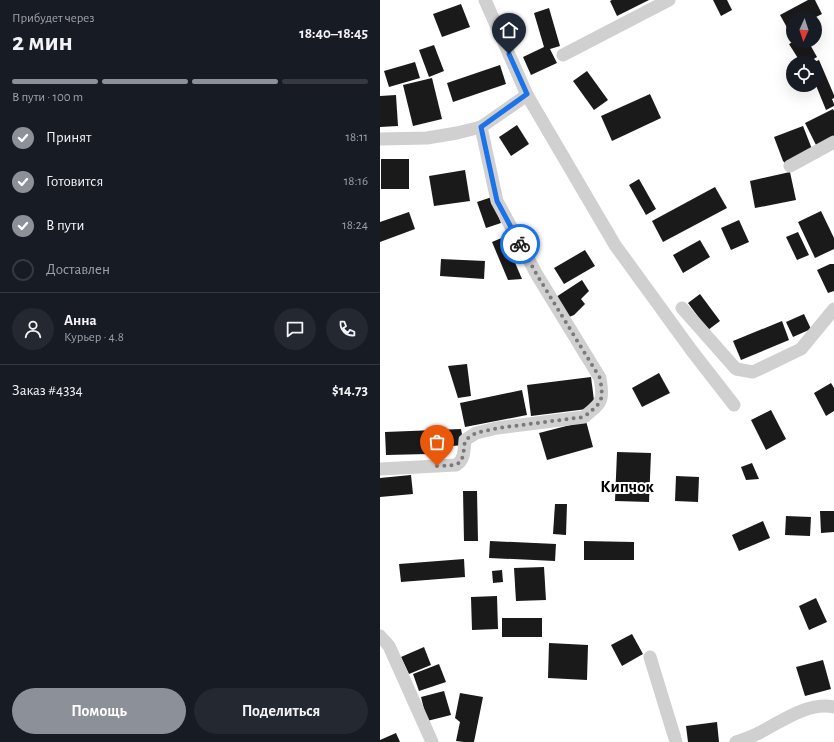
<!DOCTYPE html>
<html lang="ru">
<meta charset="utf-8">
<style>
body{margin:0;font-family:"Alegreya Sans",sans-serif;background:#242831;color:#f1f3f6;height:100vh;display:flex;flex-direction:column;font-size:15px;white-space:nowrap}
*{box-sizing:border-box;margin:0}
p{font-size:13px;color:#9ea1a6}
.icon{flex:none;width:22px;height:22px;fill:none;stroke:currentColor;stroke-width:2;stroke-linecap:round;stroke-linejoin:round}
.map{position:relative;flex:1;overflow:hidden}
.drawer{display:flex;flex-direction:column;background:#171b24;width:380px}
.drawer>*{flex:none}
.needle{width:26px;rotate:183deg}
.fabs{position:absolute;left:406px;top:12px;display:grid;gap:8px}
.fabs a{display:grid;place-items:center;width:36px;height:36px;border-radius:50%;background:#171b24;box-shadow:0 4px 16px #0002;font-size:20px}
.pin{position:absolute;display:grid;place-items:center;width:34px;height:34px;color:#fff;margin:-41px -17px;border-radius:50% 50% 50% 0;rotate:-45deg;box-shadow:0 0 4px #0007}
.pin .icon{rotate:45deg}
.courier{position:absolute;display:grid;place-items:center;width:40px;height:40px;margin:-20px;border:3px solid #1a73e8;border-radius:50%;background:#fff;color:#222;box-shadow:0 1px 5px #0007}
.headline em{font-style:normal;font-weight:700}
.headline div{display:flex;flex-direction:column-reverse}
.headline{display:flex;align-items:center;justify-content:space-between;height:68px;padding:0 12px}
h1{font-size:26px;font-weight:700;line-height:30px}
.bar{display:grid;grid-template-columns:repeat(4,1fr);gap:6px 4px;align-content:center;height:48px;padding:0 12px}
.bar i{height:5px;border-radius:3px;background:#363941}
.bar .active{background:#8c9099}
.bar p{grid-column:span 4}
.line{display:flex;align-items:center;gap:10px;padding:0 12px;border-top:1px solid #363941}
.line div{flex:1}
.round{display:grid;place-items:center;flex:none;width:42px;height:42px;border-radius:21px;background:#242831}
ol{padding:0 12px;list-style:none}
li{display:flex;align-items:center;gap:12px;height:44px}
li p{margin-inline-start:auto}
li .icon{padding:4px;border-radius:50%;background:#8c9099;color:#fff;stroke-width:4}
li:last-child{color:#9ea1a6}
li i{width:22px;height:22px;border:2px solid #363941;border-radius:50%}
.cta{display:flex;gap:8px;margin-top:auto;padding:8px 12px}
.cta a{flex:1;height:46px;border-radius:24px;background:#8c9099;color:#fff;font-size:16px;font-weight:700;line-height:46px;text-align:center}
.cta a+a{background:#242831;color:#f1f3f6}
main{display:flex;flex:1;min-height:0}
.map>svg:first-child{display:block}
.building{fill:#1a1a1a}
.lines{fill:none;stroke-linecap:round;stroke-linejoin:round}
.street{stroke:#d0d0d0;stroke-width:13}
.done{stroke:#7a7a7a;stroke-width:4;stroke-dasharray:0 7.2}
.route{stroke:#1a73e8;stroke-width:5}
.labels{text-anchor:middle;dominant-baseline:central;stroke-width:4;stroke-linejoin:round;paint-order:stroke}
.quarter-label{font-size:17px;font-weight:bold;fill:#000;stroke:#fff}
</style>
<main>
<section class="drawer">
<div class="headline"><div><h1>2 мин</h1><p>Прибудет через</p></div><em>18:40–18:45</em></div>
<div class="bar"><i class="active"></i><i class="active"></i><i class="active"></i><i></i><p>В пути · 100 m</p></div>
<ol>
<li><svg class="icon" aria-label="check" viewBox="0 0 24 24"><path d="M5 12l5 5 9-10"/></svg>Принят<p>18:11</p></li>
<li><svg class="icon" aria-label="check" viewBox="0 0 24 24"><path d="M5 12l5 5 9-10"/></svg>Готовится<p>18:16</p></li>
<li><svg class="icon" aria-label="check" viewBox="0 0 24 24"><path d="M5 12l5 5 9-10"/></svg>В пути<p>18:24</p></li>
<li><i></i>Доставлен</li>
</ol>
<div class="line" style="height:72px"><a class="round"><svg class="icon" aria-label="person" viewBox="0 0 24 24"><circle cx="12" cy="8" r="4"/><path d="M4 21q1-7 8-7t8 7"/></svg></a><div><b>Анна</b><p>Курьер · 4.8</p></div><a class="round"><svg class="icon" aria-label="chat" viewBox="0 0 24 24"><path d="M4 5h16v11H9l-5 4z"/></svg></a><a class="round"><svg class="icon" aria-label="phone" viewBox="0 0 24 24"><path d="M5 4h4l2 5-3 2q2 4 5 5l2-3 5 2v4C11 20 4 13 5 4z"/></svg></a></div>
<div class="line" style="height:52px"><div>Заказ #4334</div><b>$14.73</b></div>
<div class="cta"><a>Помощь</a><a>Поделиться</a></div>
</section>
<div class="map">
<svg width="454" height="742" viewBox="0 0 454 742">
<rect width="100%" height="100%" fill="#fff"/>
<g class="building">
<polygon points="232,0 269,0 237,16 230,1"/>
<polygon points="333,0 347,0 352,10 341,16"/>
<polygon points="428,0 435,0 442,14 432,19 413,19 413,29 409,31 400,15"/>
<polygon points="81,4 90,27 62,37 53,14"/>
<polygon points="169,8 180,46 170,49 177,63 151,75 143,57 164,47 154,13"/>
<polygon points="415,41 428,41 437,57 427,63 421,63 409,44"/>
<polygon points="54,45 64,71 49,77 39,50"/>
<polygon points="439,60 454,95 454,98 452,99 454,104 454,106 446,110 435,83 435,63 432,63"/>
<polygon points="35,62 40,78 9,87 4,71"/>
<polygon points="120,65 126,84 73,102 67,83"/>
<polygon points="207,71 228,100 214,110 193,81"/>
<polygon points="52,78 62,119 33,126 23,85"/>
<polygon points="270,94 281,118 232,141 221,116"/>
<polygon points="16,95 18,126 0,127 0,96"/>
<polygon points="453,109 454,111 454,138 437,147 425,123"/>
<polygon points="137,125 149,144 131,156 119,137"/>
<polygon points="423,126 432,149 406,164 403,161 394,137"/>
<rect x="1" y="159" width="28" height="30"/>
<polygon points="85,170 90,201 54,206 49,176"/>
<polygon points="410,172 416,200 375,208 370,181"/>
<polygon points="259,179 276,209 266,215 249,185"/>
<polygon points="335,187 347,208 283,242 272,221"/>
<polygon points="112,197 121,223 106,228 97,202"/>
<polygon points="441,211 454,238 454,249 435,258 418,222"/>
<polygon points="29,212 35,229 0,242 0,222"/>
<polygon points="359,220 369,242 351,250 341,228"/>
<polygon points="418,232 429,255 417,260 406,237"/>
<polygon points="124,237 142,279 128,280 112,242"/>
<polygon points="320,240 330,257 303,273 293,255"/>
<polygon points="205,250 215,266 184,284 174,268"/>
<polygon points="61,259 105,261 104,279 60,276"/>
<polygon points="450,264 454,264 454,291 448,293 437,270"/>
<polygon points="202,280 209,291 201,299 205,304 194,315 189,317 176,297"/>
<polygon points="320,294 340,321 328,330 308,303"/>
<polygon points="424,314 431,329 413,337 406,322"/>
<polygon points="402,321 409,340 361,360 353,341"/>
<polygon points="87,364 91,396 78,398 68,366"/>
<polygon points="279,373 290,393 262,407 252,388"/>
<polygon points="211,377 215,408 151,416 147,385"/>
<polygon points="451,383 454,388 454,411 446,416 434,393"/>
<polygon points="142,390 147,415 85,427 80,403"/>
<polygon points="391,410 406,439 386,450 371,420"/>
<polygon points="206,421 213,447 167,460 159,433"/>
<polygon points="81,429 84,445 47,448 48,454 6,455 5,432"/>
<polygon points="237,452 271,453 269,502 235,501"/>
<polygon points="372,463 379,479 366,480 361,467"/>
<polygon points="31,475 33,494 0,497 0,478"/>
<polygon points="296,476 319,477 318,502 295,501"/>
<polygon points="83,491 97,491 98,541 84,541"/>
<polygon points="175,504 187,504 186,535 173,534"/>
<polygon points="440,511 454,511 454,532 441,533"/>
<polygon points="406,516 431,517 430,536 405,535"/>
<polygon points="383,521 390,538 359,551 352,535"/>
<polygon points="110,541 176,544 175,561 109,558"/>
<polygon points="204,541 254,542 254,560 204,560"/>
<polygon points="84,559 85,577 21,582 19,564"/>
<polygon points="164,567 166,600 136,601 134,568"/>
<polygon points="122,570 123,582 113,583 112,571"/>
<polygon points="117,596 118,629 92,630 91,597"/>
<polygon points="436,598 447,622 429,630 419,606"/>
<rect x="122" y="618" width="40" height="19"/>
<polygon points="252,634 263,654 242,666 231,645"/>
<polygon points="169,643 208,645 207,680 168,678"/>
<polygon points="44,647 51,665 29,674 21,657"/>
<polygon points="443,660 451,689 425,696 416,667"/>
<polygon points="59,664 66,682 39,691 33,674"/>
<polygon points="64,691 71,715 47,721 41,697"/>
<polygon points="80,693 103,697 94,742 84,742 76,741 80,722 75,718"/>
<polygon points="337,722 339,742 308,742 306,726"/>
<polygon points="16,733 20,742 0,742 0,740"/>
</g>
<g class="lines">
<g class="street">
<polyline points="183,55 289,0"/>
<polyline points="147,95 235,245 312,351 354,405"/>
<polyline points="0,139 47,138 77,133 101,127 147,95 105,0"/>
<polyline points="410,166 454,142"/>
<polyline points="302,308 356,369 373,372 421,349 454,309"/>
<path d="M0,469L76,465C85,460 84,449 85,440L96,433L117,428L204,417C222,402 224,402 220,378L157,275L117,201L101,127"/>
<polyline points="0,636 9,646 52,742"/>
<polyline points="270,657 296,742"/>
<path d="M356,742C363,740 370,737 377,734C399,723 428,701 454,707"/>
</g>
</g>
<g class="lines">
<path class="done" d="M57,466C83,465 82,466 85,440L96,433L118,428L204,417C222,402 224,402 220,378L157,275L140,244"/>
<polyline class="route" points="129,54 147,94 101,127 117,201 140,244"/>
</g>
<g class="labels">
<g class="quarter-label">
<text x="247" y="486">Кипчок</text>
</g>
</g>
</svg>
<div class="fabs">
<a><svg class="needle" viewBox="-14 -14 28 28"><path d="M0-13l5 13h-10z" fill="#e53935"/><path d="M0 13l5-13h-10z" fill="#9ea1a6"/></svg></a>
<a><svg class="icon" aria-label="locate" viewBox="0 0 24 24"><circle cx="12" cy="12" r="6"/><path d="M12 2v4M12 18v4M2 12h4M18 12h4"/></svg></a>
</div>
<div class="pin" style="left:57px;top:466px;background:#ea580c"><svg class="icon" aria-label="bag" viewBox="0 0 24 24"><path d="M5 8h14l-1 12H6zM9 8a3 3 0 0 1 6 0"/></svg></div>
<div class="pin" style="left:129px;top:54px;background:#1f2937"><svg class="icon" aria-label="home" viewBox="0 0 24 24"><path d="M3 11l9-7 9 7M6 9v11h12V9"/></svg></div>
<div class="courier" style="left:140px;top:244px"><svg class="icon" aria-label="bike" viewBox="0 0 24 24"><circle cx="6" cy="16" r="4"/><circle cx="18" cy="16" r="4"/><path d="M6 16l4-8h5l3 8M10 8l3 8H6M13 5h3"/></svg></div>
</div>
</main>
